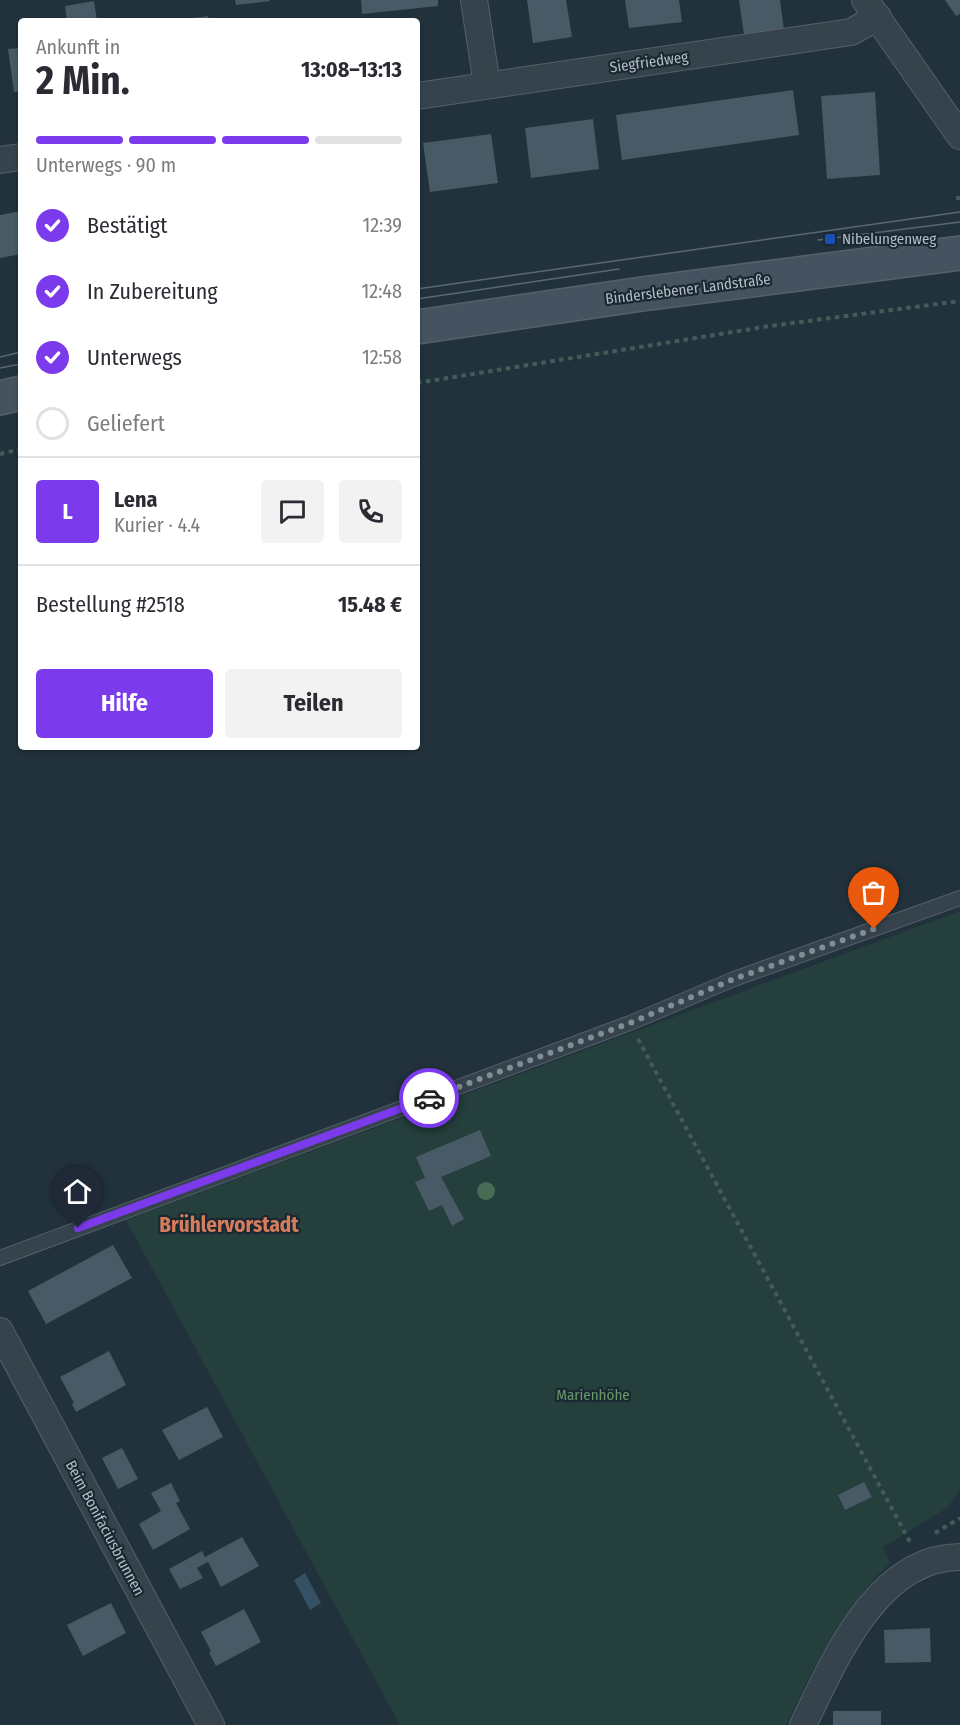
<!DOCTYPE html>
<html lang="de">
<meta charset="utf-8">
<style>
body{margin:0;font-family:"Fira Sans Condensed",sans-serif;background:#f2f2f3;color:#2b2b33;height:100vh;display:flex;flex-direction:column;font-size:22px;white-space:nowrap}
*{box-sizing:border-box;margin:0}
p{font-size:20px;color:#7c7c81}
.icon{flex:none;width:33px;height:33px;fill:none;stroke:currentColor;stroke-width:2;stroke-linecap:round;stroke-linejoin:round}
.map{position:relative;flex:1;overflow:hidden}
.side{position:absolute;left:18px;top:18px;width:402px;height:732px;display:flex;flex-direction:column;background:#fff;border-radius:6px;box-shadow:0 2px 4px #0004}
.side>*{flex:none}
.pin{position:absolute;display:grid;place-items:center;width:51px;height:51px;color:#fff;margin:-62px -26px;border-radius:50% 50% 50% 0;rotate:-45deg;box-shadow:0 0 6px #0007}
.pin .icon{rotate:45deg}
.courier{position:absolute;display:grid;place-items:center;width:60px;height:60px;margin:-30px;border:4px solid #7c3aed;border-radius:50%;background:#fff;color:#222;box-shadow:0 2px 8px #0007}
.headline em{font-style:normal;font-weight:700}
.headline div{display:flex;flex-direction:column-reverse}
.headline{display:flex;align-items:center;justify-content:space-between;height:102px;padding:0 18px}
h1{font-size:39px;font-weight:700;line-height:45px}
.bar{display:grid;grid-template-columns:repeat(4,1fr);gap:9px 6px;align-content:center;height:72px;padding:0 18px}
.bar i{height:8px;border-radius:4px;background:#e1e1e2}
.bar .selected{background:#7c3aed}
.bar p{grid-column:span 4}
.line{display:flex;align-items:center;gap:15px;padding:0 18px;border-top:2px solid #e1e1e2}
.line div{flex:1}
.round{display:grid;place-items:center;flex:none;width:63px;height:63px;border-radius:6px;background:#f2f2f3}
ol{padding:0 18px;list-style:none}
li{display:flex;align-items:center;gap:18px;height:66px}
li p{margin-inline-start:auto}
li .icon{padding:6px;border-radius:50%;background:#7c3aed;color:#fff;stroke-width:4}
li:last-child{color:#7c7c81}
li i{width:33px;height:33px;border:3px solid #e1e1e2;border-radius:50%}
.action{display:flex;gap:12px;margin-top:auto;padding:12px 18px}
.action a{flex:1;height:69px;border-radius:6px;background:#7c3aed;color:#fff;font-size:24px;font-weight:700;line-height:69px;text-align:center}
.action a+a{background:#f2f2f3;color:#2b2b33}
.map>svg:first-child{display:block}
.green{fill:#253f3d}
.water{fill:#355164}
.building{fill:#485a65}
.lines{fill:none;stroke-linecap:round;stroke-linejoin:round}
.service-casing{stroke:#54616a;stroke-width:16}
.minor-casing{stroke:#54616a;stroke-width:28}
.secondary-casing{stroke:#54616a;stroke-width:36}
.path{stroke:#445b5a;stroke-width:4;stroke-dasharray:4.5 4.5;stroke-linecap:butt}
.service{stroke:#36434c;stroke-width:14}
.minor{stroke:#36434c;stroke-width:26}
.secondary{stroke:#44535f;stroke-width:33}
.tram{stroke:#586874;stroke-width:1.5}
.tree{fill:#486b56}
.done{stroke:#808d97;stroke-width:6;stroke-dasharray:0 10.8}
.route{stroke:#7c3aed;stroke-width:8}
.transit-dot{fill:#1a4fb4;stroke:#1b2831;stroke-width:2}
.labels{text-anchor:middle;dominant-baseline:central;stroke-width:4.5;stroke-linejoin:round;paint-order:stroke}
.street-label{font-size:15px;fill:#b2bec8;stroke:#1b2831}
.poi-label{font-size:15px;fill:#b2bec8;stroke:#1b2831;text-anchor:start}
.park-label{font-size:15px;fill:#68996b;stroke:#1b2831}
.district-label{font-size:21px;font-weight:bold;fill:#d67d5e;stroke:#1b2831}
</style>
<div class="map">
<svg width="960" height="1725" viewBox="0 0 960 1725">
<rect width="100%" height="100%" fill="#22323c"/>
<path class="green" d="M960,911V1490L947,1508L883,1547L890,1563C839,1612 817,1662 786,1725H400L126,1220Z"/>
<polygon class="water" points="305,1573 321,1603 310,1610 294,1580"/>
<g class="building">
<polygon points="235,0 270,0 270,1 236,5"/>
<polygon points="361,0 438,0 438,6 362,14"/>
<polygon points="527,0 566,0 572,37 533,43"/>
<polygon points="625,0 679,0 682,22 629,28"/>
<polygon points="739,0 780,0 784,30 744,35"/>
<polygon points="945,0 960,0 960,14 956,16"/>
<polygon points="94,1 97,21 67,21 65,6"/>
<polygon points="208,16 209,21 179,21 179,20"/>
<polygon points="21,48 21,91 14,92 8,49"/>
<polygon points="793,90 799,135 622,160 616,115"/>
<polygon points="875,92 880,175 827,179 821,96"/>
<polygon points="593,119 599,169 531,178 525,128"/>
<polygon points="491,134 498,183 430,192 423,143"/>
<polygon points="21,211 21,254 0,258 0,215"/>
<polygon points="901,237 902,242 886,244 885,239"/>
<polygon points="480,1130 491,1156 441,1177 464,1219 452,1226 442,1205 429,1211 415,1182 425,1178 416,1157"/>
<polygon points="113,1245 132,1278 46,1324 28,1291"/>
<polygon points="109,1351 126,1385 76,1412 72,1404 74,1403 60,1377"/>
<polygon points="207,1407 223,1437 179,1460 162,1430"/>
<polygon points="122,1448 138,1479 118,1489 102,1458"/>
<polygon points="864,1482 872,1497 845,1510 838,1495"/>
<polygon points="171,1483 180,1501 176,1503 190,1529 153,1550 139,1524 161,1511 151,1493"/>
<polygon points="242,1537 259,1566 221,1587 208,1562 197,1568 203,1578 180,1589 169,1569 202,1551 205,1557"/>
<polygon points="111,1603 126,1633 83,1656 67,1625"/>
<polygon points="244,1609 261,1642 216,1666 209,1653 211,1651 201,1632"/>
<polygon points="930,1628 931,1662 885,1663 884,1630"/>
<rect x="833" y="1711" width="48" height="14"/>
</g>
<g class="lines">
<defs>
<polyline id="service" points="0,1258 630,1023 734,979 960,898"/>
<g id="minor">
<polyline points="474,0 487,85"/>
<polyline points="865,0 960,136"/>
<polyline points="417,96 851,32 878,17"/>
<polyline points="0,160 21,157"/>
<polyline points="0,1331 211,1725"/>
<path d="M803,1725C834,1662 876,1557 960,1557"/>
</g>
<g id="secondary">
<polyline points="417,327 642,294 960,253"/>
<polyline points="0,398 21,393"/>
</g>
</defs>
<use href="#service" class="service-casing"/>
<use href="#minor" class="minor-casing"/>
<use href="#secondary" class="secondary-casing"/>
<g class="path">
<polyline points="956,198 960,198"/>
<polyline points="417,383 770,326 960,301"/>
<polyline points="0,454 21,449"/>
<polyline points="638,1039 910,1542"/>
<polyline points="935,1533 960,1518"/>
</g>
<use href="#service" class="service"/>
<use href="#minor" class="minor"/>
<use href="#secondary" class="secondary"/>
<g class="tram">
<polyline points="818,240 960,222"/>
<polyline points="417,289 960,212"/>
<polyline points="417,299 619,269"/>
<polyline points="0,357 21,352"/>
<polyline points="0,368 21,364"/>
</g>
</g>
<circle class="tree" cx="486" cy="1191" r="9"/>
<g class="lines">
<polyline class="done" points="429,1098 630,1023 734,979 874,929"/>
<polyline class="route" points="78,1228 429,1098"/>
</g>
<rect class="transit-dot" x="824" y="233" width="12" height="12" rx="3"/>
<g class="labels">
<g class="street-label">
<text transform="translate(649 62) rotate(-8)">Siegfriedweg</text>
<text transform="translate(688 289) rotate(-7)">Binderslebener Landstraße</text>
<text transform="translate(105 1528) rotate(62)">Beim Bonifaciusbrunnen</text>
</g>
<g class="poi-label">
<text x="842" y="239">Nibelungenweg</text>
</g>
<g class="park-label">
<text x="593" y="1395">Marienhöhe</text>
</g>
<g class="district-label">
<text x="229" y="1225">Brühlervorstadt</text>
</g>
</g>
</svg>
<div class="pin" style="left:874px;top:929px;background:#ea580c"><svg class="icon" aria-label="bag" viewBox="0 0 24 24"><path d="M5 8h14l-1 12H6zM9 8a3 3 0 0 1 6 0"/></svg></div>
<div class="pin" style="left:78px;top:1228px;background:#1f2937"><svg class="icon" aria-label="home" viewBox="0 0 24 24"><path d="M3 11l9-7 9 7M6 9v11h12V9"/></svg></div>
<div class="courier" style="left:429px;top:1098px"><svg class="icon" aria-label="car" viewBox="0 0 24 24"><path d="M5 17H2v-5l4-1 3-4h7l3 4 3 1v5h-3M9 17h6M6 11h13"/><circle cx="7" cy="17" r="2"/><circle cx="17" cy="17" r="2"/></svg></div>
<section class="side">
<div class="headline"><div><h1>2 Min.</h1><p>Ankunft in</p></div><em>13:08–13:13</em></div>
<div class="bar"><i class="selected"></i><i class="selected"></i><i class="selected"></i><i></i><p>Unterwegs · 90 m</p></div>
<ol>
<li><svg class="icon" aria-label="check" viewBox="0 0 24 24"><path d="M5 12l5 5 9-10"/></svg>Bestätigt<p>12:39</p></li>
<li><svg class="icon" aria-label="check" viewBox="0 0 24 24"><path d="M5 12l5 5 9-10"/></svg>In Zubereitung<p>12:48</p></li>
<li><svg class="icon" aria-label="check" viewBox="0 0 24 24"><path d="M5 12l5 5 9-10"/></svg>Unterwegs<p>12:58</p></li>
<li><i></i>Geliefert</li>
</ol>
<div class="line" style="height:108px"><b class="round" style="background:#7c3aed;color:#fff">L</b><div><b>Lena</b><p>Kurier · 4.4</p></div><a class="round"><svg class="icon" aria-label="chat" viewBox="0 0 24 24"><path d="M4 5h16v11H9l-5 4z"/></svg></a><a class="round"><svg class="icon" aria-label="phone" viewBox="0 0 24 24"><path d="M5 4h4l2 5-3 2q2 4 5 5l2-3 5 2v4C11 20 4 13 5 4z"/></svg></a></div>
<div class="line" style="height:78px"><div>Bestellung #2518</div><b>15.48 €</b></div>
<div class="action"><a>Hilfe</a><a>Teilen</a></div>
</section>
</div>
